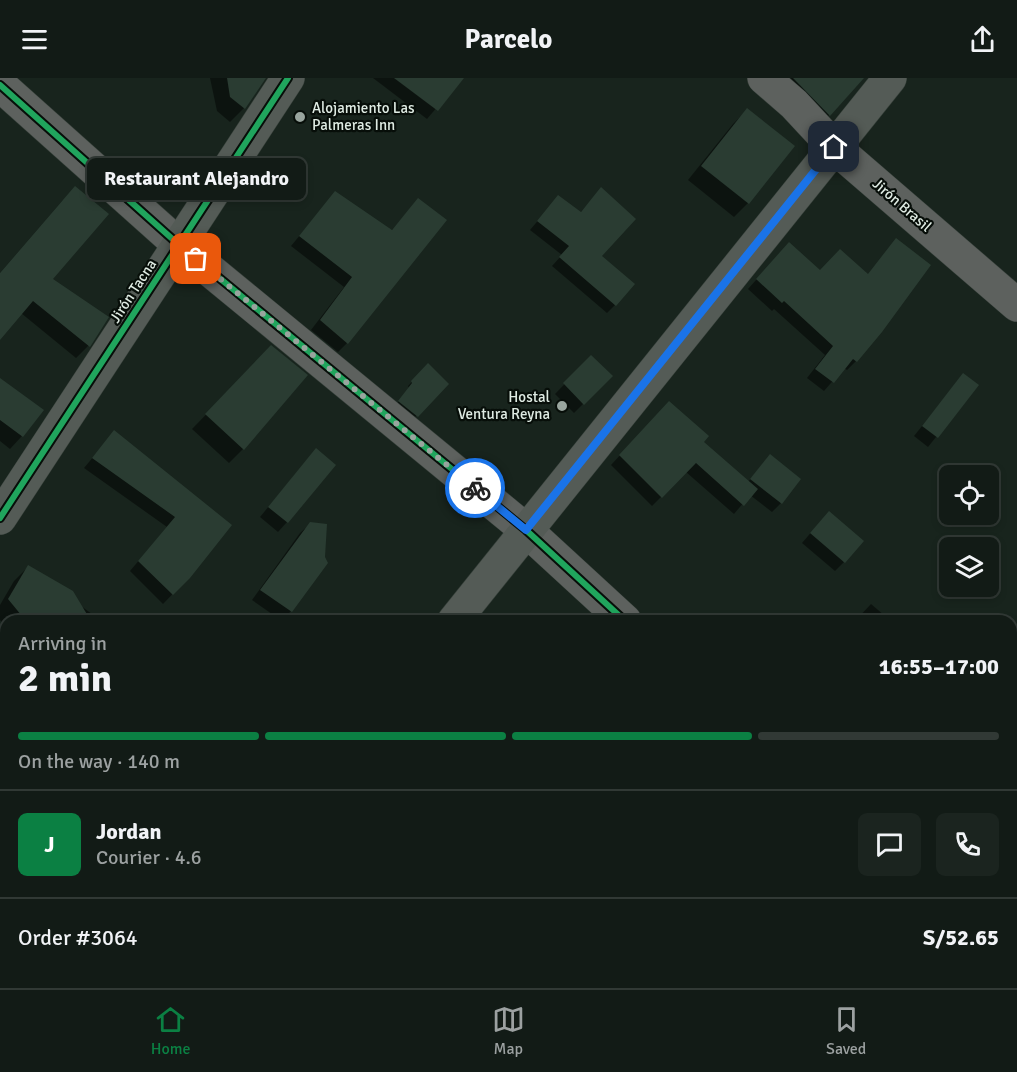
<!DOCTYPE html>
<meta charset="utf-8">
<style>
body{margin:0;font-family:Signika,sans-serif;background:#1b241f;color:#f1f3f6;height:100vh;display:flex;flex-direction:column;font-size:22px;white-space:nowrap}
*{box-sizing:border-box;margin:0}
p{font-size:20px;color:#9ca1a1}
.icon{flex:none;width:33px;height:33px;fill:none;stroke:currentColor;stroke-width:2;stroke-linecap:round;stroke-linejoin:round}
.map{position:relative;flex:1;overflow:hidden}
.side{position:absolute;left:0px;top:537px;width:1017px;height:374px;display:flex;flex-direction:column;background:#121b16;border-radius:18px 18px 0 0;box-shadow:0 3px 9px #0003,0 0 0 2px #313935}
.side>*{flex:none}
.tools{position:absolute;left:939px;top:387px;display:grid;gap:12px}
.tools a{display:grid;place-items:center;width:60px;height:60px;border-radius:9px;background:#121b16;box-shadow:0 3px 9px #0003,0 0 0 2px #313935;font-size:30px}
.pin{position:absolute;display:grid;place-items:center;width:51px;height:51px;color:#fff;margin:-26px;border-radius:12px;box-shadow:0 3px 9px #0006}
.courier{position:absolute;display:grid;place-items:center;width:60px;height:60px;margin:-30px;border:4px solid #1a73e8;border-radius:50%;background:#fff;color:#222;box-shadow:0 2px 8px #0007}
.bubble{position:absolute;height:42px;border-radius:9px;background:#121b16;box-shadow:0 3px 9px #0003,0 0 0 2px #313935;font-size:20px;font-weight:700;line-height:42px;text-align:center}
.head em{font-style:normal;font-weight:700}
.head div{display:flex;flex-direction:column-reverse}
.head{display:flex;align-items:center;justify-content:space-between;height:102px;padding:0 18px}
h1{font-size:39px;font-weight:700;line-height:45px}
.bar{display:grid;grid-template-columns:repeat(4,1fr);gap:9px 6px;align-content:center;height:72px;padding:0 18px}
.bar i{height:8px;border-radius:4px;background:#313935}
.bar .current{background:#0b8043}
.bar p{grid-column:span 4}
.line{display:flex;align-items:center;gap:15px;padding:0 18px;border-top:2px solid #313935}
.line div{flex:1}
.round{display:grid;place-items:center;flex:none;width:63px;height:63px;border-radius:9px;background:#1b241f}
header{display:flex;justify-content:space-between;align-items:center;height:78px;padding:0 18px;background:#121b16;font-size:27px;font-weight:700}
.tabs{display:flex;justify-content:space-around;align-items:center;height:84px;border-top:2px solid #313935;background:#121b16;font-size:16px;color:#9ca1a1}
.tabs a{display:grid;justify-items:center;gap:3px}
.tabs .current{color:#0b8043}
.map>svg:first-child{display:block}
.green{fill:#0e3721}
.shadow{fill:#0007}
.building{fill:#2a3c32}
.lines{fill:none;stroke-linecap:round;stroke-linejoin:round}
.street-casing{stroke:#353f39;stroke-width:34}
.secondary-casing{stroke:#353f39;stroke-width:34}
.street{stroke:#5d615e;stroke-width:33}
.secondary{stroke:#545b56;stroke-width:33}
.cycleway-casing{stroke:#070e09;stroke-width:10}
.cycleway{stroke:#20a55d;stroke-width:6}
.done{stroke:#99a59e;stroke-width:6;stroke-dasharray:0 10.8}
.route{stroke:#1a73e8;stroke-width:8}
.poi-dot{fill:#99a59e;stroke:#070e09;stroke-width:2}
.labels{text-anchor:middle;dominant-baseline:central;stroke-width:4.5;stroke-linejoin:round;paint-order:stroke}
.poi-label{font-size:15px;fill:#dfebe3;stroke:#070e09;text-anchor:start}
.street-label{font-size:15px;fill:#dfebe3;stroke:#070e09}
</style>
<header><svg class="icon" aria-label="menu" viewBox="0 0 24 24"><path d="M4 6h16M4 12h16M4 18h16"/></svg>Parcelo<svg class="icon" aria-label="share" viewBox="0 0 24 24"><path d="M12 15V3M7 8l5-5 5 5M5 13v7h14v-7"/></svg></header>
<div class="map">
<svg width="1017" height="910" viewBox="0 0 1017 910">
<rect width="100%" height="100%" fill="#18241d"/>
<polygon class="green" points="0,788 6,793 6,904 115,904 117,910 0,910"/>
<g class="shadow">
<polygon points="210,0 264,0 244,30 230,44 217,33"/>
<polygon points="373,0 445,0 455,8 427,41"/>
<polygon points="789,0 847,0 829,37 820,46"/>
<polygon points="747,32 748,125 734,139 688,102 733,46"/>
<polygon points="601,111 600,178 615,227 607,235 552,188 562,177 530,152 558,119 580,135"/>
<polygon points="335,115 391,153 418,122 347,265 338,274 311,252 344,209 291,168"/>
<polygon points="63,122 50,201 107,239 88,268 76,280 21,235 0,260 0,195"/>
<polygon points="780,175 856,283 847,292 844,290 824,313 807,300 825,277 774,231 772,233 748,211"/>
<polygon points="591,279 611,298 574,335 555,316"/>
<polygon points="258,283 243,371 229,385 192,351"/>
<polygon points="428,287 447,306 412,342 395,328 409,310 408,308"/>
<polygon points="963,297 977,308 928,369 914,358"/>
<polygon points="0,302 42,332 22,358 10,371 0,363"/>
<polygon points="660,334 702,364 748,404 770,378 781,425 772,434 750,417 734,436 686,394 652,428 611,387"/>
<polygon points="114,354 229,447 189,499 163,526 130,493 167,449 84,390"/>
<polygon points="307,382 287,444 278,454 260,439"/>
<polygon points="820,444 844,484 835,493 802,465"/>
<polygon points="310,446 326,485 291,533 282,543 252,522 300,455"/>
<polygon points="28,489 96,539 93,543 6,543 6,550 0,542 0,527 14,503"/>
<polygon points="871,526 891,543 855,543"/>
<polygon points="0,593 6,598 6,706 0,702"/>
<polygon points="267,904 450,904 455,909 274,910"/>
<polygon points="759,904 798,904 795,910 754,910"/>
<polygon points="838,904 900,904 907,910 844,910"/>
</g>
<g class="building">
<polygon points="227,0 266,0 245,31 230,19"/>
<polygon points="394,0 464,0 438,33"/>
<polygon points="793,0 864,0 830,38"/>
<polygon points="747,30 795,68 749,126 701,88"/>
<polygon points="75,108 109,136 53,201 109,239 90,269 33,223 0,262 0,195"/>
<polygon points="601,109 636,141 602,178 635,206 616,228 559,179 569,168 537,143 558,117 581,134"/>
<polygon points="335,113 392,152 418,120 447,142 348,266 320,242 352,199 299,158"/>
<polygon points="896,160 931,187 882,254 857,284 853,281 834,305 815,291 833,268 784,223 782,225 756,201 789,164 820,192 840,171 868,196"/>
<polygon points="271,267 308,297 244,372 205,336"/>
<polygon points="591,277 613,298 584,327 563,305"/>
<polygon points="428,285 449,306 418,339 398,323 412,305 411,303"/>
<polygon points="963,295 979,307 938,360 922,348"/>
<polygon points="0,300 44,332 23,359 0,342"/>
<polygon points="669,323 709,358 704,364 758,411 744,428 696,385 662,420 619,377"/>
<polygon points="114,352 232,447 190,500 173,517 138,483 175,439 92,380"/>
<polygon points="316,370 336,387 288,445 268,429"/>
<polygon points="770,376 801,401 782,426 750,401"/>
<polygon points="829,433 864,463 845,485 810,455"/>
<polygon points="310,444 327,446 325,479 328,485 292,534 260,512"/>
<polygon points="28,487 73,513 91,543 26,543 8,521"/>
</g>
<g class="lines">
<defs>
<g id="street">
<polyline points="764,0 794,26 834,69 1017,227"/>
<polyline points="0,7 178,166 526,452 625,543"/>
<polyline points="1011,888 1017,893"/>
</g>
<g id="secondary">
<polyline points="0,440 288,0"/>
<polyline points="454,543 890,0"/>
<polyline points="1011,579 1017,572"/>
<polyline points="0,728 6,733"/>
<polyline points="136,904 137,910"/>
<polyline points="213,904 220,910"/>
<polyline points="175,910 179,904"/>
<polyline points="719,910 724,904"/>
</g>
</defs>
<use href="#street" class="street-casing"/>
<use href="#secondary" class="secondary-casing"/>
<use href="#street" class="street"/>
<use href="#secondary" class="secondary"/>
<defs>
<g id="cycleway">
<polyline points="0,7 178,166 526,452 625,543"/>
<polyline points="0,440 288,0"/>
</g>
</defs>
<use href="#cycleway" class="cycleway-casing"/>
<use href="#cycleway" class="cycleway"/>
</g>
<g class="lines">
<polyline class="done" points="196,181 475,410"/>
<polyline class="route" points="475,410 526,452 834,69"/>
</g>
<g class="poi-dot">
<circle cx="300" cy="39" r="6"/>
<circle cx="562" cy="328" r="6"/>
</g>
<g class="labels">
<g class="poi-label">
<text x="312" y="30">Alojamiento Las<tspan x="312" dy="17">Palmeras Inn</tspan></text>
<text x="550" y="319" text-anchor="end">Hostal<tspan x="550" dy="17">Ventura Reyna</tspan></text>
</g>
<g class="street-label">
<text transform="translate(902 127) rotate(41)">Jirón Brasil</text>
<text transform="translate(133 213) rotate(-57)">Jirón Tacna</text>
</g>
</g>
</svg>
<div class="tools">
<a><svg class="icon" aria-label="locate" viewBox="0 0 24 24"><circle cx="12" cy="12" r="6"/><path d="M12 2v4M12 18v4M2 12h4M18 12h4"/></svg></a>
<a><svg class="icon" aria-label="layers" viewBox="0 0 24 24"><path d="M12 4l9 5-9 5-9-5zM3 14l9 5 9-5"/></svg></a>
</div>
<div class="pin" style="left:196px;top:181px;background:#ea580c"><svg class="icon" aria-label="bag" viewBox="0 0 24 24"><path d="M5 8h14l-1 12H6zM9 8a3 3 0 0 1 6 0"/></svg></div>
<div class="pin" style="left:834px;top:69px;background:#1f2937"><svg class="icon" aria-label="home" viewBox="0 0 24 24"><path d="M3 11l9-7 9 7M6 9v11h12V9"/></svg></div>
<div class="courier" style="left:475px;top:410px"><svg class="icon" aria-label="bike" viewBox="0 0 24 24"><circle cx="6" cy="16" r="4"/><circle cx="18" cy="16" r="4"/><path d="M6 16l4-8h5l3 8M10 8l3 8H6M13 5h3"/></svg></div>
<div class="bubble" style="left:87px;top:80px;width:219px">Restaurant Alejandro</div>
<section class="side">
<div class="head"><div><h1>2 min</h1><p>Arriving in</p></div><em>16:55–17:00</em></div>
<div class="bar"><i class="current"></i><i class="current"></i><i class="current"></i><i></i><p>On the way · 140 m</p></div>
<div class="line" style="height:108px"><b class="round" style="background:#0b8043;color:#fff">J</b><div><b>Jordan</b><p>Courier · 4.6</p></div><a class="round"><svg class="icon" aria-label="chat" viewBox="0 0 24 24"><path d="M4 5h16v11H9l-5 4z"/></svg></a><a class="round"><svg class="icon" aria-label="phone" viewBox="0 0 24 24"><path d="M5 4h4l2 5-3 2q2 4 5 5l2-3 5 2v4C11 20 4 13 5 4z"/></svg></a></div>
<div class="line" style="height:78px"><div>Order #3064</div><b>S/52.65</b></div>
</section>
</div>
<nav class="tabs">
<a class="current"><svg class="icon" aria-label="home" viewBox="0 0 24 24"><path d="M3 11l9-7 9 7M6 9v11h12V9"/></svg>Home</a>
<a><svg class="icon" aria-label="map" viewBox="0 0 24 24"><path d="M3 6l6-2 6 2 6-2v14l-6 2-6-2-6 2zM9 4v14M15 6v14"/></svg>Map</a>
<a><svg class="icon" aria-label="saved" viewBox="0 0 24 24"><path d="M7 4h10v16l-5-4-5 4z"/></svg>Saved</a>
</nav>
